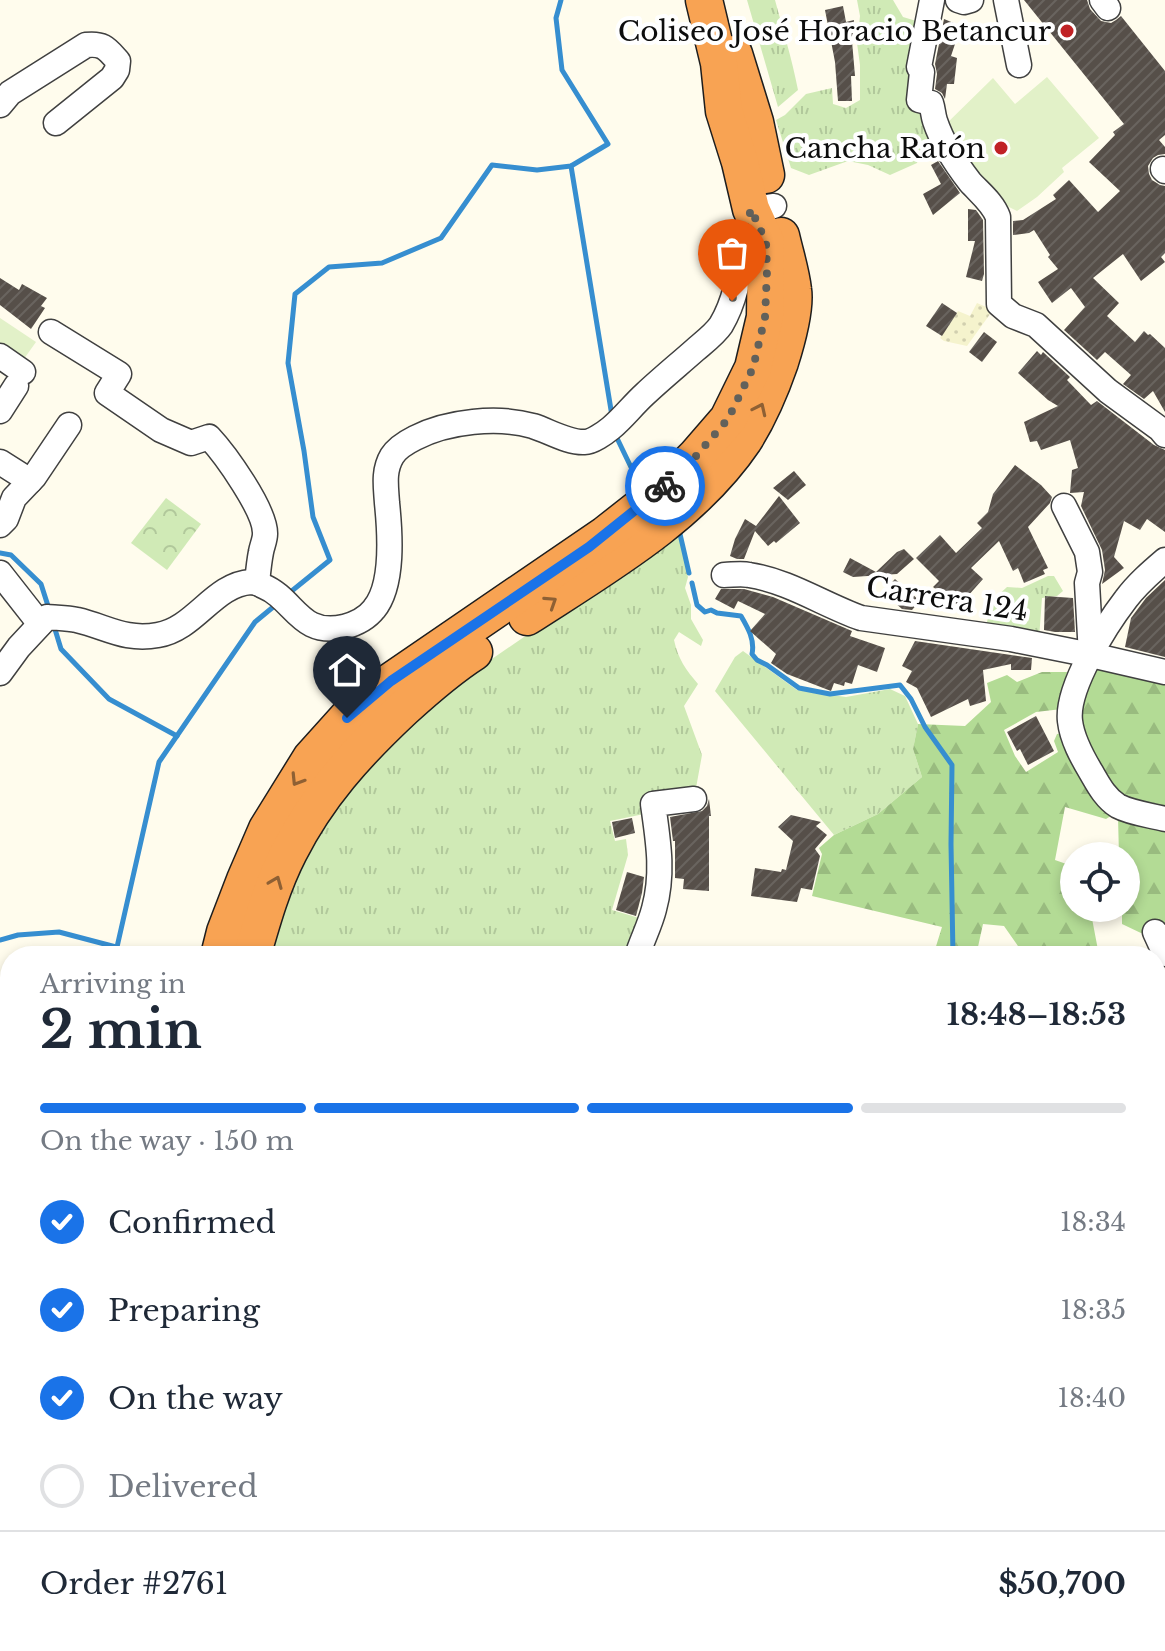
<!DOCTYPE html>
<meta charset="utf-8">
<style>
body{margin:0;font-family:"Libre Baskerville",serif;background:#f2f2f3;color:#1f2937;height:100vh;display:flex;flex-direction:column;font-size:30px;white-space:nowrap}
*{box-sizing:border-box;margin:0}
p{font-size:26px;color:#747a83}
.icon{flex:none;width:44px;height:44px;fill:none;stroke:currentColor;stroke-width:2;stroke-linecap:round;stroke-linejoin:round}
.map{position:relative;flex:1;overflow:hidden}
.drawer{position:absolute;left:0px;top:946px;width:1166px;height:706px;display:flex;flex-direction:column;background:#fff;border-radius:32px 32px 0 0;box-shadow:0 4px 12px #0003}
.drawer>*{flex:none}
.buttons{position:absolute;left:1060px;top:842px;display:grid;gap:16px}
.buttons a{display:grid;place-items:center;width:80px;height:80px;border-radius:50%;background:#fff;box-shadow:0 4px 12px #0003;font-size:40px}
.pin{position:absolute;display:grid;place-items:center;width:68px;height:68px;color:#fff;margin:-82px -34px;border-radius:50% 50% 50% 0;rotate:-45deg;box-shadow:0 0 8px #0007}
.pin .icon{rotate:45deg}
.courier{position:absolute;display:grid;place-items:center;width:80px;height:80px;margin:-40px;border:6px solid #1a73e8;border-radius:50%;background:#fff;color:#222;box-shadow:0 2px 10px #0007}
.headline em{font-style:normal;font-weight:700}
.headline div{display:flex;flex-direction:column-reverse}
.headline{display:flex;align-items:center;justify-content:space-between;height:136px;padding:0 40px}
h1{font-size:52px;font-weight:700;line-height:60px}
.bar{display:grid;grid-template-columns:repeat(4,1fr);gap:12px 8px;align-content:center;height:96px;padding:0 40px}
.bar i{height:10px;border-radius:6px;background:#e0e1e3}
.bar .current{background:#1a73e8}
.bar p{grid-column:span 4}
.line{display:flex;align-items:center;gap:20px;padding:0 40px;border-top:2px solid #e0e1e3}
.line div{flex:1}
ol{padding:0 40px;list-style:none}
li{display:flex;align-items:center;gap:24px;height:88px}
li p{margin-inline-start:auto}
li .icon{padding:8px;border-radius:50%;background:#1a73e8;color:#fff;stroke-width:4}
li:last-child{color:#747a83}
li i{width:44px;height:44px;border:4px solid #e0e1e3;border-radius:50%}
.map>svg:first-child{display:block}
.farmland{fill:url(#farmland-dots)}
.grass{fill:url(#grass-tufts)}
.forest{fill:url(#forest-firs)}
.park{fill:url(#park-crowns)}
.pitch{fill:#e2f1c8}
.lines{fill:none;stroke-linecap:round;stroke-linejoin:round}
.stream{stroke:#368ed0;stroke-width:5}
.building{fill:url(#building-hatch)}
.minor-casing{stroke:#404040;stroke-width:27}
.highway-casing{stroke:#1e1e1e;stroke-width:39}
.minor{stroke:#fff;stroke-width:24}
.highway{stroke:#f8a353;stroke-width:36}
.oneway{stroke:#8e6034}
.done{stroke:#62615b;stroke-width:8;stroke-dasharray:0 14.4}
.route{stroke:#1a73e8;stroke-width:10}
.poi-dot{fill:#c02225;stroke:#fff;stroke-width:3}
.labels{text-anchor:middle;dominant-baseline:central;stroke-width:8;stroke-linejoin:round;paint-order:stroke}
.poi-label{font-size:28px;fill:#0d0d0d;stroke:#fff;text-anchor:end}
.street-label{font-size:28px;fill:#0d0d0d;stroke:#fff}
</style>
<div class="map">
<svg width="1165" height="1651" viewBox="0 0 1165 1651">
<defs>
<pattern id="farmland-dots" width="8" height="8" patternUnits="userSpaceOnUse" patternTransform="scale(2)"><rect width="8" height="8" fill="#f5f3cd"/><path d="M2 2h.1M6 6h.1" fill="none" stroke="#d1cfaf" stroke-width="1.8" stroke-linecap="round"/></pattern>
<pattern id="grass-tufts" width="24" height="20" patternUnits="userSpaceOnUse" patternTransform="scale(2)"><rect width="24" height="20" fill="#d0eab6"/><path d="M3 7l-1-3M5 7V3M7 7l1-3M15 17l-1-3M17 17v-4M19 17l1-3" fill="none" stroke="#b1c89b"/></pattern>
<pattern id="forest-firs" width="22" height="20" patternUnits="userSpaceOnUse" patternTransform="scale(2)"><rect width="22" height="20" fill="#b3db95"/><path d="M5 1l3.5 6h-7zM16 11l3.5 6h-7z" fill="#99bb7f"/></pattern>
<pattern id="park-crowns" width="20" height="18" patternUnits="userSpaceOnUse" patternTransform="scale(2)"><rect width="20" height="18" fill="#d0eab6"/><path d="M2 6a3 3 0 1 1 6 0M12 15a3 3 0 1 1 6 0" fill="none" stroke="#b1c89b"/></pattern>
<pattern id="building-hatch" width="6" height="6" patternUnits="userSpaceOnUse" patternTransform="scale(2)"><rect width="6" height="6" fill="#564f49"/><path d="M-1 1l2-2M0 6l6-6M5 7l2-2" fill="none" stroke="#69645f"/></pattern>
</defs>
<rect width="100%" height="100%" fill="#fffced"/>
<polygon class="farmland" points="977,303 993,310 967,346 944,341 940,338 958,311 970,316"/>
<g class="grass">
<path d="M747,0H775C783,30 792,59 798,90L778,107Z"/>
<polygon points="857,0 893,0 903,17 923,23 936,132 925,142 917,163 890,175 868,165 848,161 809,175 791,168 776,120 785,115 806,94 832,88 833,104 846,108 860,100 860,65 857,43 860,16"/>
<path d="M669,537H679L688,577L685,588L691,605V619L703,640L701,646L679,632L674,640C678,659 686,670 698,684L684,706L702,755L694,799L644,814L610,821L615,841L626,839L628,855L612,910L646,920L632,956H267L278,918L310,847L339,798L431,701Z"/>
<polygon points="1048,576 1054,576 1063,591 1057,596 1042,598 1039,639 985,629 993,600 1007,587 1022,588"/>
<polygon points="743,651 797,690 846,697 890,689 905,696 918,724 913,749 922,777 878,814 834,835 715,691 735,657"/>
<polygon points="1165,1580 1165,1651 1111,1651 1117,1642 1156,1642 1156,1590"/>
<polygon points="33,1642 272,1642 262,1651 30,1651"/>
<polygon points="572,1642 659,1642 655,1651 584,1651"/>
<polygon points="817,1642 917,1642 923,1651 812,1651"/>
</g>
<g class="forest">
<polygon points="1101,668 1165,680 1165,813 1130,804 1109,788 1079,725 1084,685 1095,669"/>
<polygon points="1042,672 1067,672 1062,709 1036,712 1004,730 1015,756 1026,772 1058,752 1054,741 1057,734 1064,733 1114,814 1106,819 1065,807 1055,860 1072,866 1074,874 1074,908 1090,908 1098,950 1102,956 1025,956 1004,926 983,924 976,956 933,956 942,927 812,896 822,854 819,848 834,835 878,814 922,777 913,749 918,724 965,726 991,702 987,683 1007,675 1017,682"/>
<polygon points="1118,817 1165,826 1165,930 1151,931 1143,934 1122,924 1122,908 1126,908 1126,856 1119,856"/>
</g>
<polygon class="park" points="166,498 201,524 167,570 131,543"/>
<g class="pitch">
<polygon points="1047,77 1099,138 1062,168 1064,172 1037,197 1017,211 999,202 942,128 993,78 1015,104"/>
<polygon points="0,318 36,342 21,363 0,351"/>
</g>
<g class="lines">
<g class="stream">
<polyline points="571,166 612,416"/>
<polyline points="615,434 642,490"/>
<polyline points="680,534 689,573"/>
<polyline points="0,553 11,555 41,584 49,609"/>
<path d="M692,583L697,605L705,612L711,610L717,613L741,616C748,628 755,640 752,654L757,660L767,665L799,688L830,694L900,685L911,699L925,727L952,765L951,844L953,956"/>
<polyline points="288,594 330,560 313,517 304,451 288,363 295,294 329,267 382,263 441,238 492,165 537,170 571,166 608,144 562,70 556,18 561,0"/>
<polyline points="54,626 61,649 109,699 177,736"/>
<polyline points="0,940 18,935 59,932 116,947"/>
<polyline points="112,956 117,947 159,762 255,622 278,603"/>
<polyline points="0,1066 10,1058"/>
<polyline points="0,1541 10,1551"/>
<polyline points="5,1651 10,1631"/>
<polyline points="661,1651 665,1642"/>
</g>
</g>
<g class="building">
<polygon points="1024,0 1087,0 1090,9 1101,21 1111,23 1116,20 1121,16 1165,71 1165,135 1159,140 1165,147 1165,154 1158,155 1153,158 1148,166 1149,174 1152,180 1160,185 1165,186 1165,253 1161,257 1165,262 1141,281 1123,254 1093,278 1119,303 1107,316 1135,342 1144,331 1148,335 1150,334 1165,348 1165,412 1153,391 1144,399 1123,384 1131,375 1105,352 1097,360 1064,330 1085,307 1071,288 1052,303 1038,282 1058,269 1048,257 1050,255 1034,230 1029,233 1013,235 1013,221 1023,220 1056,199 1053,195 1069,180 1098,212 1120,191 1089,162 1115,135 1113,132 1124,124"/>
<polygon points="843,6 846,22 854,20 852,41 855,76 851,76 852,101 838,101 835,62 825,10"/>
<polygon points="944,19 961,26 951,56 957,58 954,84 947,84 945,99 942,93 935,89 937,74 935,64"/>
<polygon points="938,161 960,193 933,215 923,194 941,184 931,165"/>
<polygon points="968,209 976,210 983,220 984,274 982,281 966,277 975,241 968,241"/>
<polygon points="0,278 19,290 22,284 47,298 41,306 45,308 31,329 0,305"/>
<polygon points="942,303 957,313 942,336 926,326"/>
<polygon points="984,332 997,342 982,362 969,352"/>
<polygon points="1037,351 1041,355 1043,352 1070,377 1067,380 1091,405 1097,401 1154,445 1165,450 1165,532 1147,519 1140,530 1124,521 1114,557 1124,568 1102,584 1105,570 1102,550 1081,506 1084,492 1070,493 1072,470 1078,468 1070,440 1041,450 1037,441 1030,442 1024,422 1058,406 1048,400 1018,373"/>
<polygon points="1015,465 1041,485 1052,497 1050,503 1028,527 1048,568 1043,570 1045,574 1024,583 1018,568 1013,571 999,541 971,568 983,579 959,606 933,587 939,581 916,558 940,535 956,553 982,528 977,523 988,512 993,494"/>
<polygon points="794,471 806,485 788,500 773,488"/>
<polygon points="779,496 800,523 776,543 774,541 768,546 755,531 744,559 737,559 730,556 735,539 745,519 756,526"/>
<polygon points="904,549 914,559 897,574 853,577 843,572 850,558 876,572 897,552"/>
<polygon points="895,579 920,601 912,610 902,609 883,592"/>
<polygon points="1165,580 1165,657 1125,647 1131,618 1146,598"/>
<polygon points="721,589 744,589 773,597 852,631 850,636 885,648 877,672 858,665 852,684 845,682 844,686 834,683 831,691 787,674 771,663 776,654 750,631 765,614 738,601 734,609 715,599"/>
<polygon points="1045,596 1073,598 1075,632 1055,632 1044,630"/>
<polygon points="915,641 1032,658 1031,670 1011,670 1011,664 983,670 986,701 970,706 968,699 931,717 917,688 906,682 912,671 902,666"/>
<polygon points="1036,716 1054,751 1028,765 1020,749 1017,751 1007,732"/>
<polygon points="709,799 711,816 709,816 709,891 683,889 684,879 675,878 675,841 673,841 670,817 702,811 707,806"/>
<polygon points="791,815 821,822 816,826 827,835 815,849 820,856 812,890 801,888 797,902 751,896 755,868 781,872 782,869 786,870 793,841 778,827"/>
<polygon points="632,818 635,833 615,838 612,822"/>
<polygon points="627,872 644,877 642,893 636,916 616,910"/>
</g>
<g class="lines">
<defs>
<g id="minor">
<path d="M932,0L919,67L922,72L919,100L931,103C933,109 933,115 935,121C942,142 956,164 970,182C980,193 993,203 998,217L999,304L1013,316L1036,325L1108,391L1160,429L1165,435"/>
<polyline points="958,0 964,2 971,0"/>
<polyline points="1006,0 1019,65"/>
<polyline points="1102,0 1108,8"/>
<path d="M0,105L10,93L86,45C104,43 107,49 118,61L117,70L112,78L56,123"/>
<polyline points="1163,169 1165,171"/>
<path d="M51,332L119,374L107,393L161,430L191,443L209,437C225,454 266,511 265,534C265,540 262,546 261,552C259,562 258,573 257,583"/>
<polyline points="0,356 23,372"/>
<polyline points="0,411 16,386"/>
<polyline points="0,462 30,481"/>
<polyline points="1064,506 1087,552 1090,572 1087,583 1091,655"/>
<polyline points="0,525 6,519 14,498 34,477 69,425"/>
<path d="M1165,560C1151,572 1137,584 1126,599C1106,625 1066,688 1070,721C1072,739 1082,757 1091,772C1098,784 1105,798 1118,806C1131,813 1150,815 1165,819"/>
<polyline points="0,573 40,624"/>
<path d="M724,575C732,575 741,573 749,575C789,581 824,605 861,618L1011,639L1091,655L1165,672"/>
<path d="M0,673L19,647L47,617C56,618 67,618 77,620C107,627 125,641 158,635C195,629 214,584 251,582C255,582 260,584 263,586C295,599 299,637 344,627C355,624 367,618 374,609C394,585 390,532 387,503C386,487 383,471 392,456C397,448 407,442 415,438C448,421 498,416 533,426C549,431 568,443 585,442C592,442 605,433 611,428C623,418 633,405 645,394C661,379 678,365 695,350C703,343 715,334 721,325C742,290 741,247 751,209L774,206"/>
<polyline points="1155,932 1165,954"/>
<path d="M637,956C642,940 650,925 654,909C664,873 658,840 653,804L694,799"/>
<polyline points="1156,1289 1165,1282"/>
<polyline points="0,1474 10,1473"/>
<polyline points="1156,1499 1165,1493"/>
<polyline points="310,1642 314,1651"/>
<polyline points="531,1642 545,1651"/>
<polyline points="23,1651 26,1642"/>
<polyline points="381,1651 401,1642"/>
<polyline points="732,1651 735,1642"/>
<polyline points="986,1651 988,1642"/>
</g>
<g id="highway">
<polyline points="734,54 755,122 766,175"/>
<path d="M527,617C604,567 692,517 744,440C759,416 771,388 780,362C786,343 796,309 793,290C791,272 785,254 781,236"/>
<polyline points="219,956 225,932 245,880 267,829 311,758 347,718 391,681 606,534 662,490 696,456 728,419 753,368 765,317 766,242 751,209 740,162 724,111 719,63 704,0"/>
<path d="M252,956C262,921 272,885 289,852C318,795 356,753 403,709C425,689 449,668 474,652"/>
<polyline points="0,1430 10,1424"/>
</g>
</defs>
<use href="#minor" class="minor-casing"/>
<use href="#highway" class="highway-casing"/>
<use href="#minor" class="minor"/>
<use href="#highway" class="highway"/>
</g>
<defs><path id="oneway-chevron" d="M-2-3.5L2.5 0L-2 3.5" fill="none" stroke-width="1.6" stroke-linecap="round" stroke-linejoin="round" transform="scale(2)"/></defs>
<g class="oneway">
<use href="#oneway-chevron" transform="translate(760 409) rotate(-65)"/>
<use href="#oneway-chevron" transform="translate(551 602) rotate(-33)"/>
<use href="#oneway-chevron" transform="translate(297 780) rotate(122)"/>
<use href="#oneway-chevron" transform="translate(276 882) rotate(-68)"/>
</g>
<g class="lines">
<path class="done" d="M665,486L696,456L728,419L753,368L765,317L767,271L766,242L751,209C743,239 740,270 732,301"/>
<polyline class="route" points="347,718 391,681 589,547 665,486"/>
</g>
<g class="poi-dot">
<circle cx="1067" cy="31" r="8"/>
<circle cx="1001" cy="148" r="8"/>
</g>
<g class="labels">
<g class="poi-label">
<text x="1051" y="31">Coliseo José Horacio Betancur</text>
<text x="985" y="148">Cancha Ratón</text>
</g>
<g class="street-label">
<text transform="translate(947 599) rotate(9)">Carrera 124</text>
</g>
</g>
</svg>
<div class="buttons">
<a><svg class="icon" aria-label="locate" viewBox="0 0 24 24"><circle cx="12" cy="12" r="6"/><path d="M12 2v4M12 18v4M2 12h4M18 12h4"/></svg></a>
</div>
<div class="pin" style="left:732px;top:301px;background:#ea580c"><svg class="icon" aria-label="bag" viewBox="0 0 24 24"><path d="M5 8h14l-1 12H6zM9 8a3 3 0 0 1 6 0"/></svg></div>
<div class="pin" style="left:347px;top:718px;background:#1f2937"><svg class="icon" aria-label="home" viewBox="0 0 24 24"><path d="M3 11l9-7 9 7M6 9v11h12V9"/></svg></div>
<div class="courier" style="left:665px;top:486px"><svg class="icon" aria-label="bike" viewBox="0 0 24 24"><circle cx="6" cy="16" r="4"/><circle cx="18" cy="16" r="4"/><path d="M6 16l4-8h5l3 8M10 8l3 8H6M13 5h3"/></svg></div>
<section class="drawer">
<div class="headline"><div><h1>2 min</h1><p>Arriving in</p></div><em>18:48–18:53</em></div>
<div class="bar"><i class="current"></i><i class="current"></i><i class="current"></i><i></i><p>On the way · 150 m</p></div>
<ol>
<li><svg class="icon" aria-label="check" viewBox="0 0 24 24"><path d="M5 12l5 5 9-10"/></svg>Confirmed<p>18:34</p></li>
<li><svg class="icon" aria-label="check" viewBox="0 0 24 24"><path d="M5 12l5 5 9-10"/></svg>Preparing<p>18:35</p></li>
<li><svg class="icon" aria-label="check" viewBox="0 0 24 24"><path d="M5 12l5 5 9-10"/></svg>On the way<p>18:40</p></li>
<li><i></i>Delivered</li>
</ol>
<div class="line" style="height:104px"><div>Order #2761</div><b>$50,700</b></div>
</section>
</div>
